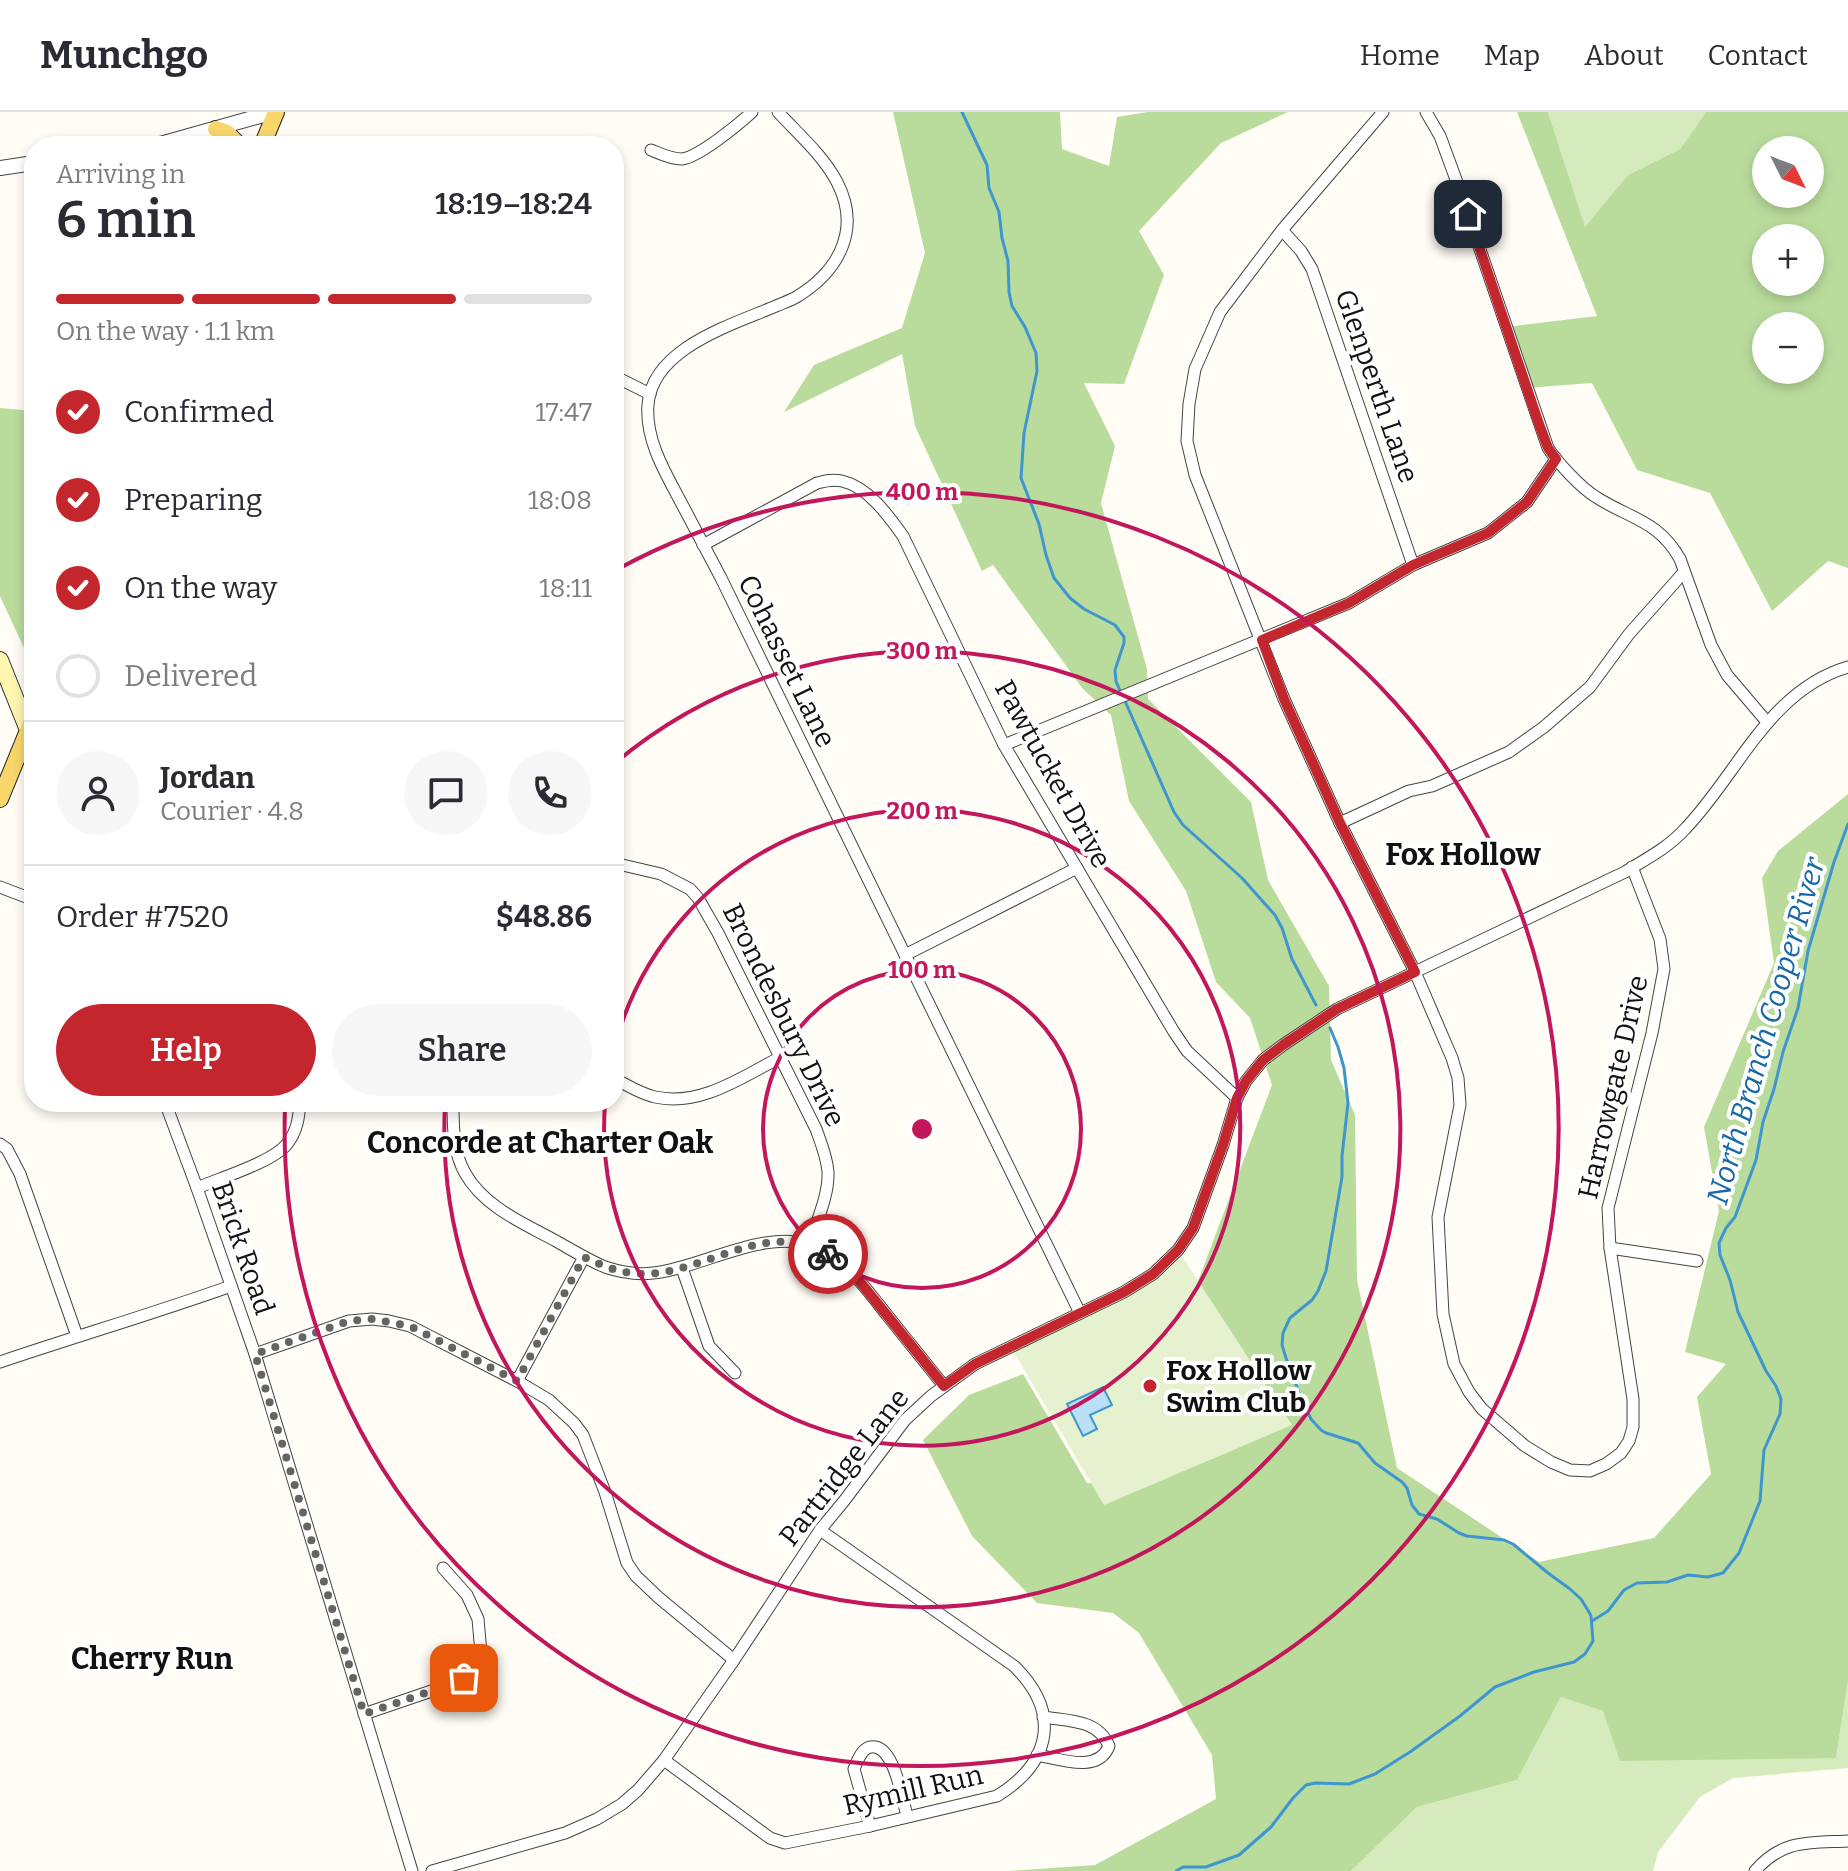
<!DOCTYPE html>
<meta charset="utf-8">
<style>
body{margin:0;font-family:Bitter,serif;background:#f7f7f7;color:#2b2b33;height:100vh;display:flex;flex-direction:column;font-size:30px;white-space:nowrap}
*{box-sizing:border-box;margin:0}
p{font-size:26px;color:#7c7c81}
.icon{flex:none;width:44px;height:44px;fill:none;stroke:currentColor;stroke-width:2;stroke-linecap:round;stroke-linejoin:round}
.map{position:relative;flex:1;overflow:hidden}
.sheet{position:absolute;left:24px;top:24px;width:600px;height:976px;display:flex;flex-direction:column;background:#fff;border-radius:32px;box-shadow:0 4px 12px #0003}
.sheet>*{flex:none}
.needle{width:52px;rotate:132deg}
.fabs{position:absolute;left:1752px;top:24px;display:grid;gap:16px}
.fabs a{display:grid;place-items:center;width:72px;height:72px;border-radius:50%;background:#fff;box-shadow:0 4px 12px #0003;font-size:40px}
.pin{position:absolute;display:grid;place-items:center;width:68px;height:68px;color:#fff;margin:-34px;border-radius:16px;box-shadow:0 4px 12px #0006}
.courier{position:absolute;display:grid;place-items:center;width:80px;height:80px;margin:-40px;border:6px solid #c4262e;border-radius:50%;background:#fff;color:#222;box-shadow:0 2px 10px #0007}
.summary em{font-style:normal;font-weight:600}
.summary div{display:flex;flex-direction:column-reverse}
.summary{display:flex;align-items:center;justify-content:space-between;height:136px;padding:0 32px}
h1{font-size:52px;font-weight:600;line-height:60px}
.bar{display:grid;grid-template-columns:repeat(4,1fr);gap:12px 8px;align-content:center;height:96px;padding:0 32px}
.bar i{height:10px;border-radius:6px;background:#e1e1e2}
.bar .on{background:#c4262e}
.bar p{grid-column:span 4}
.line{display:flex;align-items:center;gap:20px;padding:0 32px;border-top:2px solid #e1e1e2}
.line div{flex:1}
.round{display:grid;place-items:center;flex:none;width:84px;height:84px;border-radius:42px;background:#f7f7f7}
ol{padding:0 32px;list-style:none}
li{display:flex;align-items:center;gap:24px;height:88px}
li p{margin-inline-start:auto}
li .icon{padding:8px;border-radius:50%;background:#c4262e;color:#fff;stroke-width:4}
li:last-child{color:#7c7c81}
li i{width:44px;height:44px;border:4px solid #e1e1e2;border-radius:50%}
.primary-button{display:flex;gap:16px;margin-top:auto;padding:16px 32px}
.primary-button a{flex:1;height:92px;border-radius:48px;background:#c4262e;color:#fff;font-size:32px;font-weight:600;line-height:92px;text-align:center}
.primary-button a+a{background:#f7f7f7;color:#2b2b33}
header{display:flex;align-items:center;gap:48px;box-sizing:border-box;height:112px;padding:0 40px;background:#fff;border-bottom:2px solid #e1e1e2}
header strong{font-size:38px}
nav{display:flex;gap:44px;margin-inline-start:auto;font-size:28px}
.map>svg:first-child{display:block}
.green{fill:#d5ebbd}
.forest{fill:#b9dc9c;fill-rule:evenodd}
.pitch{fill:#e6f2cf}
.water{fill:#b9e0f7;stroke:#3f96cf;stroke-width:2}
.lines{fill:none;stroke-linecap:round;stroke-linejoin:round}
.stream{stroke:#3f96cf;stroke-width:3}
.minor-casing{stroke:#444;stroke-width:13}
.tertiary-casing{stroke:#444;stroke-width:16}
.secondary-casing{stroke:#333;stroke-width:18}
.primary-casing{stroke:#222;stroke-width:18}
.minor{stroke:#fff;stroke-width:11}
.tertiary{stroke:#fff;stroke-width:14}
.secondary{stroke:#fff6b0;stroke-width:16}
.primary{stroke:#f9d66b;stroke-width:16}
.done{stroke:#646461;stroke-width:8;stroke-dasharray:0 14.4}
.route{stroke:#c4262e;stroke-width:10}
.ring{fill:none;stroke:#c2185b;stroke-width:4}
.poi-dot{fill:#c4262e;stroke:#fff;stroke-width:3}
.labels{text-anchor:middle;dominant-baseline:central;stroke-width:8;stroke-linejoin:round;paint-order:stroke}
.street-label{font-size:28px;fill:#111;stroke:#fff}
.poi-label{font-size:28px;font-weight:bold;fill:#111;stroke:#fff;text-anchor:start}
.neighbourhood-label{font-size:30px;font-weight:bold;fill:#111;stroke:#fff}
.water-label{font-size:30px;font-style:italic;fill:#1768a6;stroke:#fff}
.centre{fill:#c2185b;stroke:#fff;stroke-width:4}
.ring-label{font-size:24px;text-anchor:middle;font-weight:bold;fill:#c2185b;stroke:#fff;stroke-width:8;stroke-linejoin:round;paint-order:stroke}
</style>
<header>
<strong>Munchgo</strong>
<nav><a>Home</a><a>Map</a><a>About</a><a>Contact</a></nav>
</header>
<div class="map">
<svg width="1848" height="1759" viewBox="0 0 1848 1759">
<rect width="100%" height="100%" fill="#fffdf5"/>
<g class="green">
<polygon points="1548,0 1706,0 1680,37 1628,63 1585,116"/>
<polygon points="1848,1569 1848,1656 1733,1666 1700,1685 1658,1740 1653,1759 1351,1759 1417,1695 1517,1668 1561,1585 1603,1599 1836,1646"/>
</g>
<g class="forest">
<polygon points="893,0 1060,0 1062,37 1109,54 1117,5 1148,0 1288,0 1221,31 1139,119 1164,163 1124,272 1084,271 1115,334 1101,391 1147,557 1148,587 1251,690 1268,768 1329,874 1331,948 1355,1003 1357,1168 1397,1356 1539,1450 1654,1426 1711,1362 1697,1285 1726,1252 1685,1240 1719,1099 1704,1015 1774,851 1762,766 1778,739 1848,682 1848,1569 1836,1646 1620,1649 1603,1599 1561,1585 1517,1668 1417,1695 1351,1759 1008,1759 1095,1753 1216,1687 1212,1643 1139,1521 1113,1501 1037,1491 972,1424 923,1328 969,1283 1023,1262 1087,1371 1149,1373 1189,1193 1272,973 1250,906 1216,870 1186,779 1129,689 1111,603 1083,577 993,453 982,459 915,314 902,242 784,300 814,253 902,216 925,141"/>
<path d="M1517,0H1548L1585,115L1628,63L1680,37L1706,0H1848V456L1828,449L1772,499L1710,381L1637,358L1592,271L1526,276L1506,215L1597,204ZM1766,38H1810V82H1766ZM1766,126H1810V170H1766ZM1766,214H1810V258H1766Z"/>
<polygon points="0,296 34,299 34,538 30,549 0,484"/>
</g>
<polygon class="pitch" points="1178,1138 1292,1313 1104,1393 1011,1235 1124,1180"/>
<polygon class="water" points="1103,1275 1112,1293 1090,1303 1097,1317 1083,1324 1067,1292"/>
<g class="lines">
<g class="stream">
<polyline points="962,0 987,53 989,76 999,100 1002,126 1008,149 1009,180 1012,194 1025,215 1036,241 1037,259 1024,321 1021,366 1039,412 1046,443 1054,466 1070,486 1084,497 1115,513 1124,525 1124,531 1115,558 1116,569 1120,579"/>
<polyline points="1125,589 1174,700 1183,713 1242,766 1275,803 1282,816 1292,847 1316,893"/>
<polyline points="1592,1509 1608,1499 1624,1478 1637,1471 1667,1470 1688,1463 1708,1465 1723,1461 1739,1441 1760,1389 1764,1338 1780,1302 1781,1287 1776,1274 1766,1259 1738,1200 1730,1168 1720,1143 1719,1131 1726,1116 1735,1105 1756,1048 1763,1010 1774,977 1783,940 1798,896 1808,839 1834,750 1848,712"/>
<polyline points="1176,1759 1183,1755 1206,1755 1239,1743 1271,1715 1293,1686 1306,1673 1315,1671 1349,1672 1375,1662 1410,1640 1460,1604 1495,1575 1534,1560 1574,1550 1585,1542 1593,1529 1591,1504 1589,1500 1581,1487 1570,1477 1548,1461 1513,1432 1504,1428 1467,1424 1459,1421 1437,1407 1419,1402 1412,1393 1407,1376 1402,1370 1375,1351 1358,1331 1326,1321 1321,1318 1311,1307 1301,1286 1286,1246 1282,1233 1283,1221 1290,1206 1312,1188 1318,1179 1326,1159 1342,1065 1342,1044 1348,991 1344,956 1338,935 1330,916"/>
</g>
<defs>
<g id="minor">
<path d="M778,0C798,22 823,43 837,70C861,116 840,158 798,184C792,188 783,191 776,194C732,213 652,236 648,293C645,330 668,365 684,396C696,419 709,443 721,466L1080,1201"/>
<polyline points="1383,0 1282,118 1220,200 1195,257 1189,292 1187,329 1195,363 1284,587 1340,711 1415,860 1452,946 1458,966 1460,993 1438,1105 1443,1202 1454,1252 1469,1280 1482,1297 1525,1334 1551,1350 1570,1358 1590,1359 1606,1352 1621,1341 1629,1329 1633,1315 1633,1287 1610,1136 1608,1096 1652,921 1664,857 1660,827 1632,755"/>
<path d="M1426,0L1440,24L1458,73L1548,336C1558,351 1581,376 1596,385C1630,407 1658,408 1680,447L1711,533L1727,563L1767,610"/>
<path d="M651,38C661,42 671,47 682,47C699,45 739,12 752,0"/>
<polyline points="1282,118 1301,139 1312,157 1413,453"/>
<polyline points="614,264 650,282"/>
<path d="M703,433L817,371C825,369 833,367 842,369C868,375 888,403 903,424L1004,633L1174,920L1187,939L1237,986"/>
<polyline points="1004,633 1349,491 1413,453 1488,421 1527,390 1556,347"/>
<polyline points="1340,711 1409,679 1432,674 1509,640 1544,615 1590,575 1629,522 1684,460"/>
<path d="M614,751L661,762L690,777L698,786L718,821L816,1017C821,1031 827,1045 828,1060C829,1084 816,1110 809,1133"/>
<polyline points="0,775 34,788"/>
<polyline points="905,843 1077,756"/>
<path d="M615,967C627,973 641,982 655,985C700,995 742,965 779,946"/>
<polyline points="165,990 197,1076 255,1242 412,1759"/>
<path d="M453,990C453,1014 453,1040 465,1061C484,1095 523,1111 556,1129C572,1138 588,1148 605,1155C620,1160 637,1163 653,1161C703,1156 768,1113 818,1136C848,1150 867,1178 887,1203C906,1227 925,1250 944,1274"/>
<polyline points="0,1032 7,1037 20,1062 77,1224"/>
<path d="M197,1076C220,1066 273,1050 287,1032C297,1020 299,1005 300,990"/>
<polyline points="1610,1136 1697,1149"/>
<polyline points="682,1156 709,1234 735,1261"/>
<polyline points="255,1242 349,1209 372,1207 389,1209 410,1214 517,1269 549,1288 574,1311 583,1323 605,1380 627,1451 636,1464 658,1485 734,1548"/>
<path d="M0,1250C77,1224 155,1201 231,1174"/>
<polyline points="517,1269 584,1145"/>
<polyline points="364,1602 449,1573 464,1566 473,1557 481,1541 478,1507 467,1483 443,1456"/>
<path d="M1037,1643C1060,1647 1098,1662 1109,1634C1098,1607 1068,1609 1043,1605"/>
<path d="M664,1648L770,1726L785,1731L870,1714L997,1684C1052,1650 1061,1600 1014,1554L820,1418"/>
<path d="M870,1714L854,1657C858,1647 863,1633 875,1635C895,1638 902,1687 907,1704"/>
<path d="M432,1759L565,1721L597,1707L622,1692L638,1678L664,1648L734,1548L820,1418L844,1389L905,1308L931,1284L975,1252L1124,1180L1153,1162L1178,1138L1193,1116L1223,1033L1237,986L1246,969L1263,948L1283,933L1337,897L1625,760C1646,747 1669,735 1685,717C1738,662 1769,578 1848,555"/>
<path d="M1755,1759C1782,1727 1810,1731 1848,1729"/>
</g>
<g id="tertiary">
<polyline points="153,34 274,0"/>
<polyline points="0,56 34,51"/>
</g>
<polyline id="secondary" points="0,548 28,618"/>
<g id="primary">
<polyline points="216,17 227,21 240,34"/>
<polyline points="262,34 276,0"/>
<polyline points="0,687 34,604"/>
</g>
</defs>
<use href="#minor" class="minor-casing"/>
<use href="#tertiary" class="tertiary-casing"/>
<use href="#secondary" class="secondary-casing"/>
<use href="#primary" class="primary-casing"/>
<use href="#minor" class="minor"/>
<use href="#tertiary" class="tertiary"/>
<use href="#secondary" class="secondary"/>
<use href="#primary" class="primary"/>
</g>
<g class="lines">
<path class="done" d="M464,1566L449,1573L364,1602L255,1242L349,1209L372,1207L410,1214L517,1269L584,1145C599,1152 614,1159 631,1161C697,1170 762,1103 828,1142"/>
<polyline class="route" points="828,1142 838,1148 857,1166 944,1274 975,1252 1124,1180 1153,1162 1178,1138 1193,1116 1223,1033 1237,986 1246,969 1263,948 1283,933 1337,897 1415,860 1340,711 1284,587 1262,528 1349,491 1413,453 1488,421 1527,390 1556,347 1548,336 1539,312 1468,102"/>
</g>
<g class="ring">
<circle cx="922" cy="1017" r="159"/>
<path d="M614 937A318 318 0 1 1 605 992"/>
<path d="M615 651A478 478 0 1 1 445 992"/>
<path d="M618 457A637 637 0 1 1 285 995"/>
</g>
<circle class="poi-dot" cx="1150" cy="1274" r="8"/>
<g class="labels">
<g class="street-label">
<text transform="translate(1377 274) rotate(71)">Glenperth Lane</text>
<text transform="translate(787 549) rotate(64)">Cohasset Lane</text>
<text transform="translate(1053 662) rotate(61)">Pawtucket Drive</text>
<text transform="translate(784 903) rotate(64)">Brondesbury Drive</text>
<text transform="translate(1613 975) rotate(-77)">Harrowgate Drive</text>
<text transform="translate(243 1136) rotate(71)">Brick Road</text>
<text transform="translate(844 1355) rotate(-52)">Partridge Lane</text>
<text transform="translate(913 1678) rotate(-13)">Rymill Run</text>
</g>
<g class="poi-label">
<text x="1166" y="1258">Fox Hollow<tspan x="1166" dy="32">Swim Club</tspan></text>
</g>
<g class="neighbourhood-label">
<text x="1463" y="743">Fox Hollow</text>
<text x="540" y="1031">Concorde at Charter Oak</text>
<text x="152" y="1547">Cherry Run</text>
</g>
<g class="water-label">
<text transform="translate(1766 919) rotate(-74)">North Branch Cooper River</text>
</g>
</g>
<circle cx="922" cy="1017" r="12" class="centre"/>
<g class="ring-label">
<text x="922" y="388">400 m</text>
<text x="922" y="547">300 m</text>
<text x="922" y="707">200 m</text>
<text x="922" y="866">100 m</text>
</g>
</svg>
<div class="fabs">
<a><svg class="needle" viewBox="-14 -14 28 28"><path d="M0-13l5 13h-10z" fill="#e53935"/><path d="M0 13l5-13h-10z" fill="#7c7c81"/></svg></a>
<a>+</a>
<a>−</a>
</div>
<div class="pin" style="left:464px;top:1566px;background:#ea580c"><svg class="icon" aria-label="bag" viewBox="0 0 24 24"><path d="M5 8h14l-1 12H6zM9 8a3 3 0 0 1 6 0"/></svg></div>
<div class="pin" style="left:1468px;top:102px;background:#1f2937"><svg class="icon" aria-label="home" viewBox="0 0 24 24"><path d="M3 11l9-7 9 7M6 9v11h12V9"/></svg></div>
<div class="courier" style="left:828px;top:1142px"><svg class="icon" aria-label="bike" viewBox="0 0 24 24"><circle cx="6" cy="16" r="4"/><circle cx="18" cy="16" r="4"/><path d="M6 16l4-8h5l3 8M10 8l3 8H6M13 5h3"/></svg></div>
<section class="sheet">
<div class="summary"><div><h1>6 min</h1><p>Arriving in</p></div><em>18:19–18:24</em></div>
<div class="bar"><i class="on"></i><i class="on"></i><i class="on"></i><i></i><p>On the way · 1.1 km</p></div>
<ol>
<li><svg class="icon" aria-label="check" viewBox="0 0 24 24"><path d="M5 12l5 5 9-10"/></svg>Confirmed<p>17:47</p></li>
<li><svg class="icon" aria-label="check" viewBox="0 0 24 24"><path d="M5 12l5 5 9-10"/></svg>Preparing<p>18:08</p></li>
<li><svg class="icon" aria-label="check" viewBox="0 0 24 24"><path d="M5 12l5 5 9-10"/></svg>On the way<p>18:11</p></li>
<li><i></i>Delivered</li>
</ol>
<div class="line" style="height:144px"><a class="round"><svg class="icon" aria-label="person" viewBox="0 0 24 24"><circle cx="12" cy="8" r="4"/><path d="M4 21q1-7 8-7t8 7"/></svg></a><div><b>Jordan</b><p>Courier · 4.8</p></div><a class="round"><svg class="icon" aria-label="chat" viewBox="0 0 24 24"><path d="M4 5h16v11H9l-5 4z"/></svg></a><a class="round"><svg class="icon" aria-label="phone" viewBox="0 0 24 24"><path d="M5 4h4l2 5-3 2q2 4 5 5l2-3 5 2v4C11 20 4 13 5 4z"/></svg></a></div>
<div class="line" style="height:104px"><div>Order #7520</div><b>$48.86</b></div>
<div class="primary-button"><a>Help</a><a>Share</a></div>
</section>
</div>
